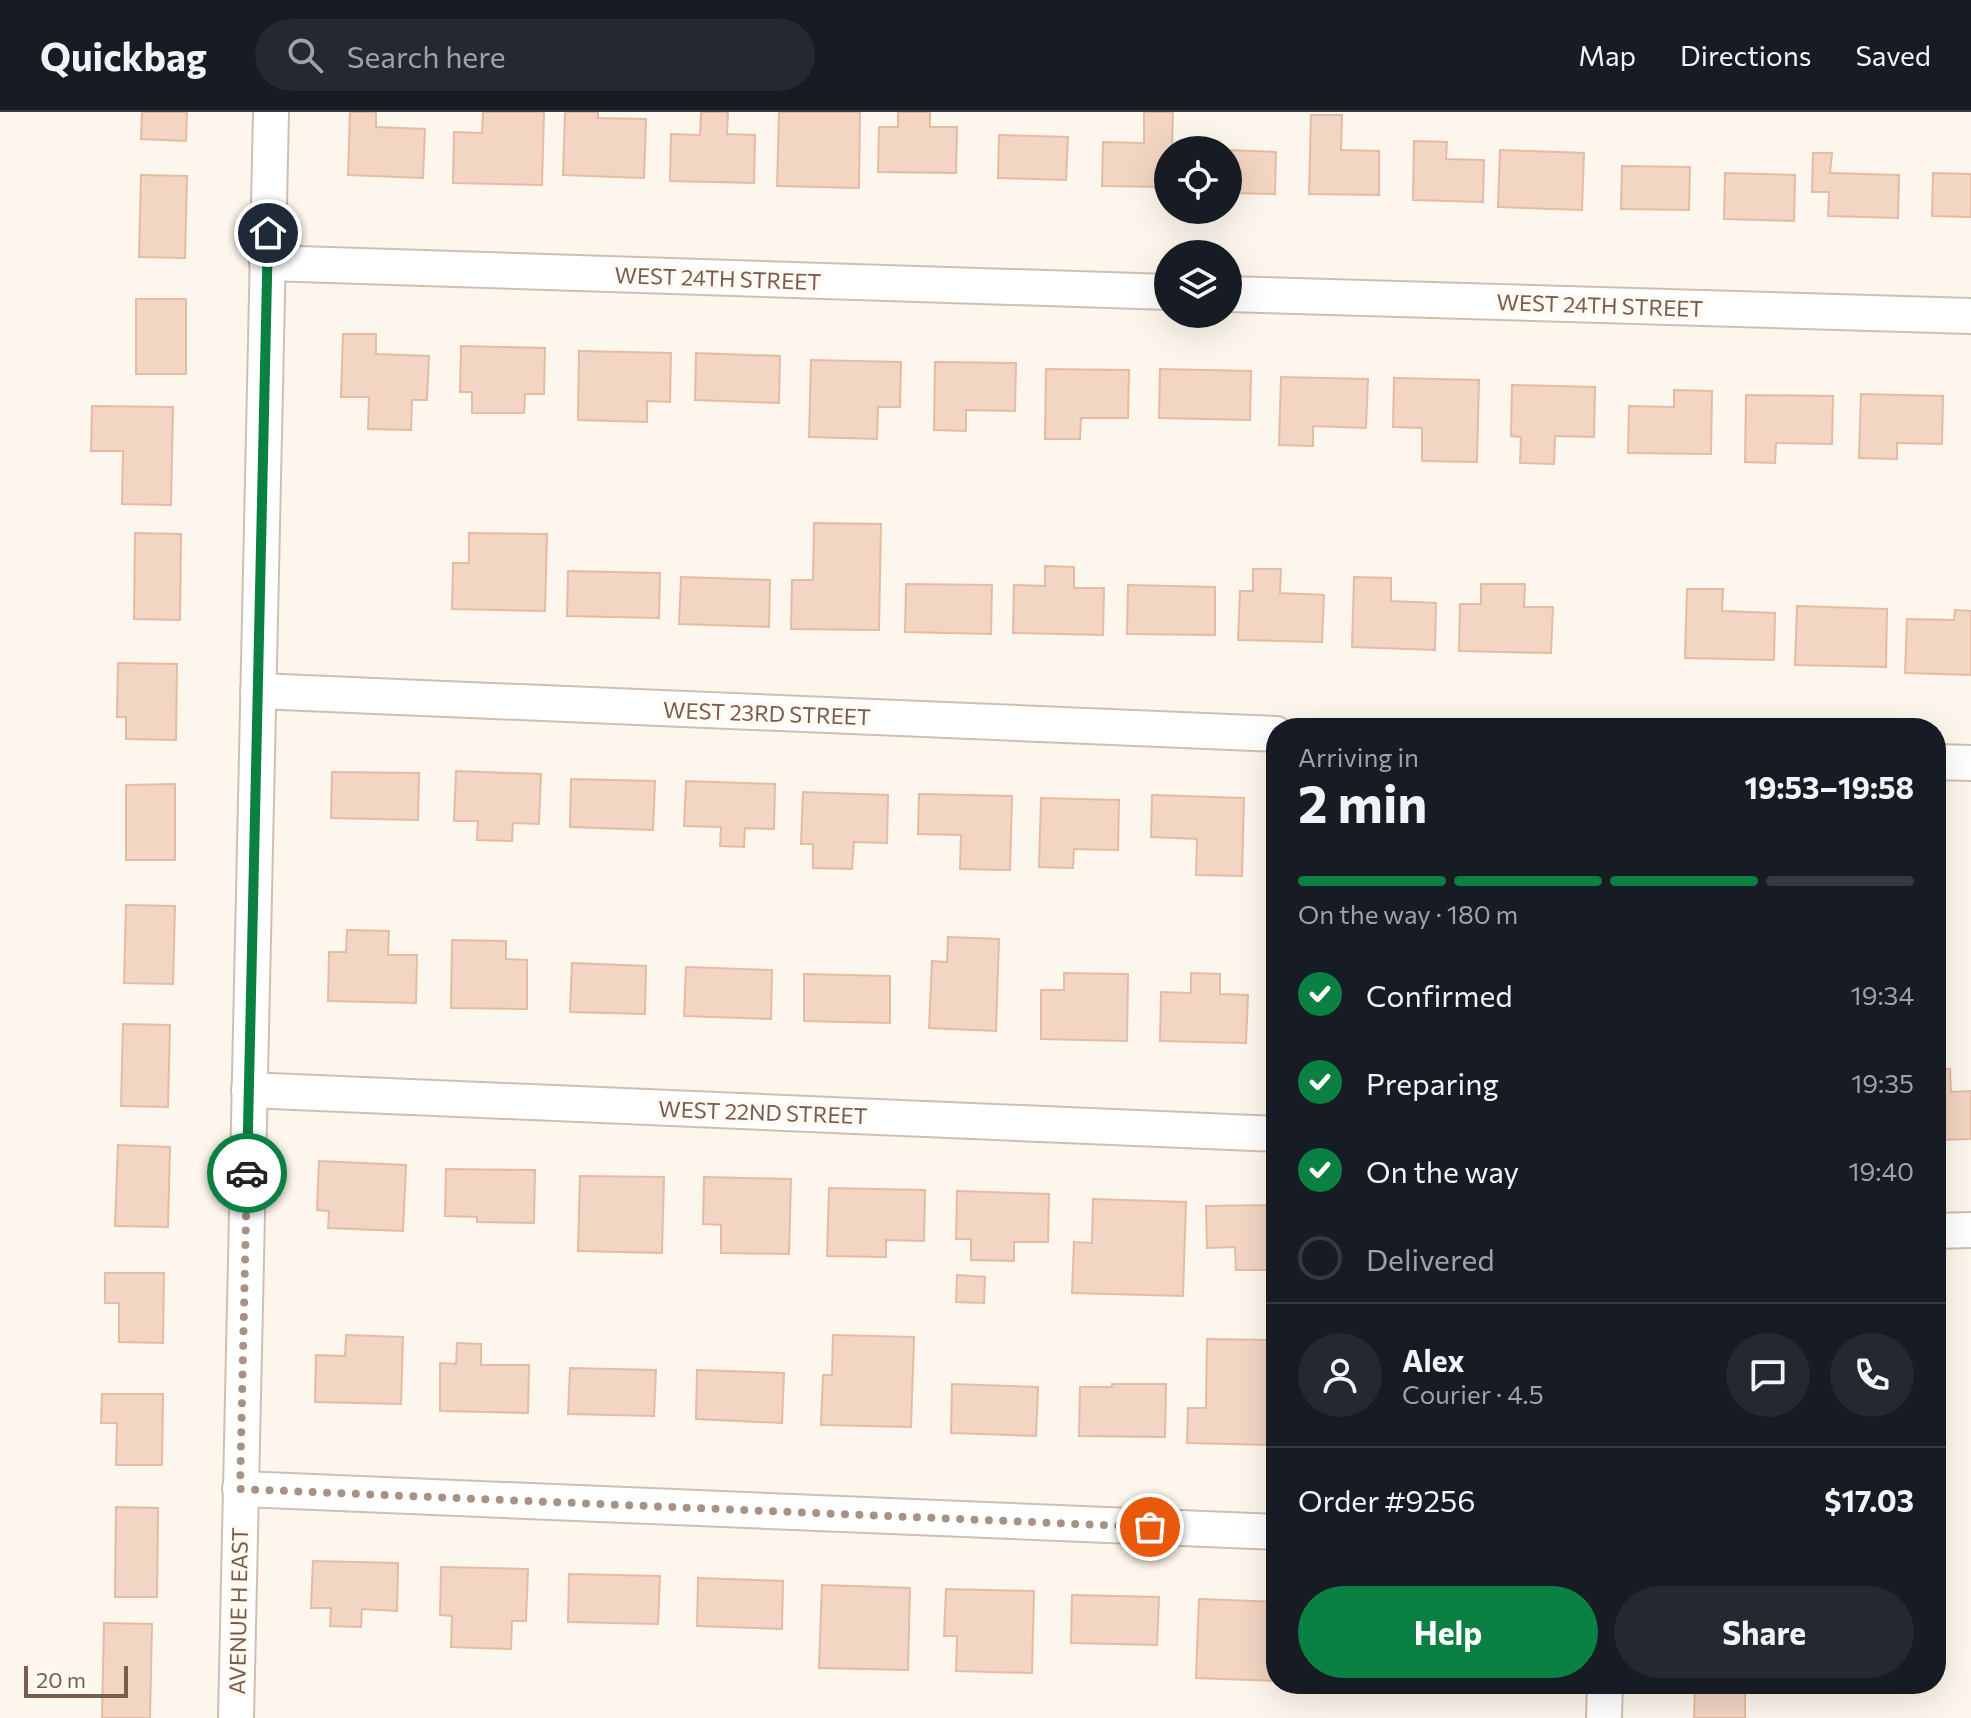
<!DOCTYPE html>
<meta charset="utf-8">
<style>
body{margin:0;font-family:Commissioner,sans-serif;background:#242831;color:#f1f3f6;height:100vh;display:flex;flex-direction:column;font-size:30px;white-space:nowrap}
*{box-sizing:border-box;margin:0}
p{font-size:26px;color:#9ea1a6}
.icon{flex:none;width:44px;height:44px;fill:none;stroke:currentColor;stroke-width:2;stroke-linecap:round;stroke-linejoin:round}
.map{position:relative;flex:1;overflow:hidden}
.details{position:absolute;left:1266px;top:606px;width:680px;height:976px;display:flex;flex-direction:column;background:#171b24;border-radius:32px;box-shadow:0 8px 32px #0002}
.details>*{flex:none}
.tools{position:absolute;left:1154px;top:24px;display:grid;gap:16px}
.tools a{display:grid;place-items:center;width:88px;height:88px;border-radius:50%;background:#171b24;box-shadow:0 8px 32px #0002;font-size:40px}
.scale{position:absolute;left:24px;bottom:20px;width:104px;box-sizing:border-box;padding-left:8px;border:4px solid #7a5c4d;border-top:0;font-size:22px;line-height:28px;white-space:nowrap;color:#7a5c4d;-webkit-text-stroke:6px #fffaf3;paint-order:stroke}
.pin{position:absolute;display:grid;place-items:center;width:68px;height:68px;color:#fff;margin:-34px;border:4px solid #fff;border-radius:50%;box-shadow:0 2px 8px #0007}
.courier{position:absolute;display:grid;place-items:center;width:80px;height:80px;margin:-40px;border:6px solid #0b8043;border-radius:50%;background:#fff;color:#222;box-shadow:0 2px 10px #0007}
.headline em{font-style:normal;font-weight:700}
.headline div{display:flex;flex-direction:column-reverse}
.headline{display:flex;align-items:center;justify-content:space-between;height:136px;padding:0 32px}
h1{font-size:52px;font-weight:700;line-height:60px}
.bar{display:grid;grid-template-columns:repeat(4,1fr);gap:12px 8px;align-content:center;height:96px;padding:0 32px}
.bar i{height:10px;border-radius:6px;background:#363941}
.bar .selected{background:#0b8043}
.bar p{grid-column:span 4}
.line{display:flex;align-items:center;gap:20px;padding:0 32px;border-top:2px solid #363941}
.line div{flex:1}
.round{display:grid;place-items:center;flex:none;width:84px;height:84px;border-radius:42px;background:#242831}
ol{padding:0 32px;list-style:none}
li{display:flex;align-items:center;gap:24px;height:88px}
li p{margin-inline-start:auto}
li .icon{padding:8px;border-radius:50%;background:#0b8043;color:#fff;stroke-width:4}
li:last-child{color:#9ea1a6}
li i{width:44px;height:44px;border:4px solid #363941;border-radius:50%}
.action{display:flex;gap:16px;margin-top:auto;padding:16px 32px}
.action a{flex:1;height:92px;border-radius:48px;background:#0b8043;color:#fff;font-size:32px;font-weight:700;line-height:92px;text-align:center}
.action a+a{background:#242831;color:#f1f3f6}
header{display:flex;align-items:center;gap:48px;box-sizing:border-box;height:112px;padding:0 40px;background:#171b24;border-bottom:2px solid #363941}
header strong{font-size:38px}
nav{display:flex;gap:44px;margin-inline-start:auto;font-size:28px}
.search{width:560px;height:72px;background:#242831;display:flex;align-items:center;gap:20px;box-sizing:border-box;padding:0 28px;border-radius:44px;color:#9ea1a6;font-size:30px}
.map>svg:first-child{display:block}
.building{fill:#f3d5c3;stroke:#e6bba3;stroke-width:2}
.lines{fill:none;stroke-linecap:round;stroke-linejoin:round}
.minor-casing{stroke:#d1beb0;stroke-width:38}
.minor{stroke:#fff;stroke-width:34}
.done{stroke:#a89285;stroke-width:8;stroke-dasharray:0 14.4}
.route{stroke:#0b8043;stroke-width:10}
.labels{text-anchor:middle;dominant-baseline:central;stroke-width:8;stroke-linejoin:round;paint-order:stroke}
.street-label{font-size:22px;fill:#7a5c4d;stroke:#fffaf3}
</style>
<header>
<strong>Quickbag</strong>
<div class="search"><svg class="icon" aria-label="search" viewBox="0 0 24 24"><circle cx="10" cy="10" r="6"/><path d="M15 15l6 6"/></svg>Search here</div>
<nav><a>Map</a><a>Directions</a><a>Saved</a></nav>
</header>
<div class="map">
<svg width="1971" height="1606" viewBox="0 0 1971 1606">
<rect width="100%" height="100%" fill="#fdf6ec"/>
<g class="building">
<polygon points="142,0 187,0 186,29 141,27"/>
<polygon points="350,0 376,0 376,15 425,17 423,66 348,63"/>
<polygon points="483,0 544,0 542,73 453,71 454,20 482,21"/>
<polygon points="565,0 598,0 598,6 646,7 644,66 563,63"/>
<polygon points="701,0 728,0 727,22 755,23 754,71 670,69 671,22 700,23"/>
<polygon points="779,0 860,0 859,76 777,74"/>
<polygon points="898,0 930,0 930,15 957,15 956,61 878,60 879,15 898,15"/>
<polygon points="1144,0 1173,0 1172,38 1168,38 1168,75 1102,74 1103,30 1144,31"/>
<polygon points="1311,3 1342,3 1341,38 1379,39 1379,83 1309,82"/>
<polygon points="999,23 1068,25 1066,68 998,66"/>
<polygon points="1414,29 1447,30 1446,47 1484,48 1483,90 1413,88"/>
<polygon points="1228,38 1276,40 1275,82 1228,81"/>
<polygon points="1500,38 1584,41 1582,98 1498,95"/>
<polygon points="1813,41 1832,41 1830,61 1899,63 1898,106 1828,104 1829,80 1812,80"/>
<polygon points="1622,54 1690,55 1689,98 1621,97"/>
<polygon points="1725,61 1795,63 1794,109 1724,107"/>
<polygon points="1933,61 1971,62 1971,105 1932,104"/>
<polygon points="141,63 187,64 185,146 139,145"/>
<rect x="136" y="187" width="50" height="75"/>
<polygon points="343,222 376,222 376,242 429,244 427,288 412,288 411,318 368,317 369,285 341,285"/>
<polygon points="461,234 545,236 544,282 525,282 524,301 472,301 472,280 460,280"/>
<polygon points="579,239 671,241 670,290 647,289 647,310 578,308"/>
<polygon points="696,241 780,244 779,291 695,288"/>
<polygon points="811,248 901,250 900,295 878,295 877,327 809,325"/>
<polygon points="935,250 1016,251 1015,299 966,298 966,319 934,318"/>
<polygon points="1046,257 1129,258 1128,306 1081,306 1080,327 1045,327"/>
<polygon points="1160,257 1251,259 1250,308 1159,306"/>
<polygon points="1281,265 1368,267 1366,316 1313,314 1313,334 1279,333"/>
<polygon points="1394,266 1479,268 1477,350 1422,349 1422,316 1393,315"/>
<polygon points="1512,273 1595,275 1594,325 1555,324 1554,352 1520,351 1521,325 1511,324"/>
<polygon points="1674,278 1712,279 1711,342 1628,341 1629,294 1674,295"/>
<polygon points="1861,282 1943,284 1942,332 1897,331 1897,347 1859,346"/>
<polygon points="1746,283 1833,284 1832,332 1776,331 1775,351 1745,350"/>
<polygon points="92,294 173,295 171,393 122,392 123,339 91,339"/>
<polygon points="814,411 881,412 879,518 791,517 792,468 813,468"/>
<polygon points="135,421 181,422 180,508 134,507"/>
<polygon points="469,421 547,422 545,499 452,497 453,451 469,451"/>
<polygon points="1045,454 1074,455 1074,476 1104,476 1103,523 1013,521 1014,473 1045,474"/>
<polygon points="1253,457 1281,457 1280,481 1324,483 1322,530 1238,528 1240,479 1253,479"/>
<polygon points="568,459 660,461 659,506 567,504"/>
<polygon points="681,465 770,468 769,515 679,512"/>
<polygon points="1354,465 1391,466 1391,489 1436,491 1435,538 1352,535"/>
<polygon points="906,472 992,473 991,522 905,520"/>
<polygon points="1481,472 1525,472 1524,495 1553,495 1551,541 1459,539 1460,492 1481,492"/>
<polygon points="1128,473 1215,475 1215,523 1127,522"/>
<polygon points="1687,477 1723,477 1722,499 1775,501 1774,548 1685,546"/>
<polygon points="1797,494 1887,497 1886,555 1795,553"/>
<polygon points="1955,498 1971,499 1971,563 1905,561 1907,507 1954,508"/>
<polygon points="118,551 177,552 176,628 126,627 126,605 117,605"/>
<polygon points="456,659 541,662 539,712 513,711 512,729 477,728 478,709 454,709"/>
<polygon points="332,660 419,661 418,708 331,706"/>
<polygon points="571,667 655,669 653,718 570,715"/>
<polygon points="686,669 775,672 774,717 745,716 744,735 720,734 721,715 684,714"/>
<polygon points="175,672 175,748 126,748 126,673"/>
<polygon points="803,680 888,683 887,731 854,730 852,757 813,756 813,732 801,732"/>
<polygon points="919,682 1012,684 1010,758 960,757 961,723 918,722"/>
<polygon points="1152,683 1244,686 1242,764 1196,763 1197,727 1151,725"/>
<polygon points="1041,686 1119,688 1118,738 1074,737 1073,756 1039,755"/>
<polygon points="1275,689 1276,689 1276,756 1273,756"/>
<polygon points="126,793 175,794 173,872 124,871"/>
<polygon points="347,818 389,819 388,843 417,843 416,891 328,889 329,840 346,840"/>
<polygon points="948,825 999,827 996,919 929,916 932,849 947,850"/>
<polygon points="452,828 506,829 506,847 527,848 527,897 451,896"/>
<polygon points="572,851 646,854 645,902 570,900"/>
<polygon points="686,855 772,858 771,907 684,904"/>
<polygon points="1064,861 1128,862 1127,929 1041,927 1041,878 1064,878"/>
<polygon points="1191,861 1220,862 1220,882 1248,883 1246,931 1160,929 1161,880 1191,881"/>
<polygon points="804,862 890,864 890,911 804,909"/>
<polygon points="123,912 170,913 168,995 121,994"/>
<polygon points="1936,957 1950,957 1951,980 1971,979 1971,1027 1936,1028"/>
<polygon points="118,1033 170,1035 168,1115 115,1114"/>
<polygon points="319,1049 406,1053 403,1119 328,1116 329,1099 317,1098"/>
<polygon points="446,1057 535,1058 534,1111 477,1110 477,1105 445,1104"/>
<polygon points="580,1064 664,1065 662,1141 578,1139"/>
<polygon points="704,1065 791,1067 789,1142 721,1141 721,1113 703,1112"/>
<polygon points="829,1076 925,1078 924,1129 886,1128 886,1145 827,1144"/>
<polygon points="957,1079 1049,1082 1048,1130 1014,1130 1014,1149 971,1148 971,1127 956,1127"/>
<polygon points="1093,1087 1186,1090 1183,1184 1072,1181 1074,1130 1092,1131"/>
<polygon points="1276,1093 1276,1158 1236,1158 1235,1135 1207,1136 1206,1094"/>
<polygon points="105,1161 164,1161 163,1231 119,1230 119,1191 105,1191"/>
<polygon points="957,1163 985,1165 984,1191 956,1190"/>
<polygon points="346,1223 403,1225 401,1292 315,1290 316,1243 345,1244"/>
<polygon points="833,1223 914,1225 911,1315 821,1313 823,1263 832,1263"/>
<polygon points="1207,1227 1276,1228 1276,1333 1187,1331 1188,1296 1206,1296"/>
<polygon points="457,1231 481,1232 481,1253 529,1253 528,1301 440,1299 440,1251 456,1252"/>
<polygon points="570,1256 656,1258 654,1304 568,1302"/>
<polygon points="697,1258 784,1261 782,1311 696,1307"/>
<polygon points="952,1272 1038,1275 1036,1324 951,1321"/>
<polygon points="1112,1272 1166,1272 1165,1325 1079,1324 1080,1275 1112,1275"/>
<polygon points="102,1282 163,1282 162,1353 116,1353 117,1311 101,1311"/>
<polygon points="116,1395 158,1396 157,1485 115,1485"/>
<polygon points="313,1449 398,1451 397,1499 362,1497 361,1515 330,1514 331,1496 311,1496"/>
<polygon points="441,1455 528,1457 526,1509 512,1509 511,1537 451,1535 452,1504 440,1503"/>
<polygon points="569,1462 660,1464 658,1512 568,1510"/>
<polygon points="698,1466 783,1469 782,1517 697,1514"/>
<polygon points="822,1473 910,1476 908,1558 819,1556"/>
<polygon points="946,1477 1034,1479 1032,1561 956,1559 957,1524 944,1524"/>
<polygon points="1072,1483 1159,1485 1157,1533 1071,1531"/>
<polygon points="1199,1487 1276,1490 1276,1569 1196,1566"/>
<polygon points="104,1511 152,1512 150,1606 102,1606"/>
<polygon points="1695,1572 1745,1572 1745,1606 1694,1606"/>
</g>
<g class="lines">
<defs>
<g id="minor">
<polyline points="267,151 1168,180"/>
<polyline points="1228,182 1971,204"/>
<polyline points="258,579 1276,622"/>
<polyline points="1936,650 1971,651"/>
<polyline points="249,978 1276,1022"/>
<polyline points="1936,1119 1971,1118"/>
<polyline points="240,1377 1276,1420"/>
<polyline points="236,1606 271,0"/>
<polyline points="1604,1606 1605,1572"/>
</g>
</defs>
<use href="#minor" class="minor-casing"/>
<use href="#minor" class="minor"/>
</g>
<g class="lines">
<polyline class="done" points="247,1061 240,1377 1150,1415"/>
<polyline class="route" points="247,1061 268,121"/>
</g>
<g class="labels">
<g class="street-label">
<text transform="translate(718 166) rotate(2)">WEST 24TH STREET</text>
<text transform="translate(1600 193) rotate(2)">WEST 24TH STREET</text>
<text transform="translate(767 601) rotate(2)">WEST 23RD STREET</text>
<text transform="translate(763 1000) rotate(2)">WEST 22ND STREET</text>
<text transform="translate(238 1499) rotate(-89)">AVENUE H EAST</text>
</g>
</g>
</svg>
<div class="tools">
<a><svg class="icon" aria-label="locate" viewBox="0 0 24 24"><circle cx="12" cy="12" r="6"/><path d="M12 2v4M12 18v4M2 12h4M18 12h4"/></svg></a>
<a><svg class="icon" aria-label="layers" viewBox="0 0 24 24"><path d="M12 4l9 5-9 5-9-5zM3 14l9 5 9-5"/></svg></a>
</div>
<div class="scale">20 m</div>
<div class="pin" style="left:1150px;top:1415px;background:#ea580c"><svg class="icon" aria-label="bag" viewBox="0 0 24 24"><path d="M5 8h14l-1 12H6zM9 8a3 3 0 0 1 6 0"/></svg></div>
<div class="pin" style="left:268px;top:121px;background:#1f2937"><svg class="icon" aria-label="home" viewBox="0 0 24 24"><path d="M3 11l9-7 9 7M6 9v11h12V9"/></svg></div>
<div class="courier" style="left:247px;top:1061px"><svg class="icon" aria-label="car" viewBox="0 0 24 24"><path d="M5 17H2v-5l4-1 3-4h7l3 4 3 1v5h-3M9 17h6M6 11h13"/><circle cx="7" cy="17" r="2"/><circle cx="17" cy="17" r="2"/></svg></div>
<section class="details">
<div class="headline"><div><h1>2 min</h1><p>Arriving in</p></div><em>19:53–19:58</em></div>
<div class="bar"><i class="selected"></i><i class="selected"></i><i class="selected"></i><i></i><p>On the way · 180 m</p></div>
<ol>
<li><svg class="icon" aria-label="check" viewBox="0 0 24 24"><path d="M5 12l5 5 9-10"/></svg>Confirmed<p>19:34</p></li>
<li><svg class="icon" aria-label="check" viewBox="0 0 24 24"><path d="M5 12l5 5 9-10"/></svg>Preparing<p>19:35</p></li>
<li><svg class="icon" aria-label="check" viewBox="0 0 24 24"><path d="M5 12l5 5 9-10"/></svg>On the way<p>19:40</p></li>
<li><i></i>Delivered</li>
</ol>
<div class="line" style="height:144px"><a class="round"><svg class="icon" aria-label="person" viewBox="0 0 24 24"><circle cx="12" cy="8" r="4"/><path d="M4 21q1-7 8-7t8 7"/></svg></a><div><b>Alex</b><p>Courier · 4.5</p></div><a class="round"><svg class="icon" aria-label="chat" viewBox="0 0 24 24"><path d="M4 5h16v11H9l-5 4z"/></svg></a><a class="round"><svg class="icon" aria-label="phone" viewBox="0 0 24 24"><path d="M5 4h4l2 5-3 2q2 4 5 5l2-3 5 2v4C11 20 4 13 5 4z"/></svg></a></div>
<div class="line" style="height:104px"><div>Order #9256</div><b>$17.03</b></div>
<div class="action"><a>Help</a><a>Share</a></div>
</section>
</div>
